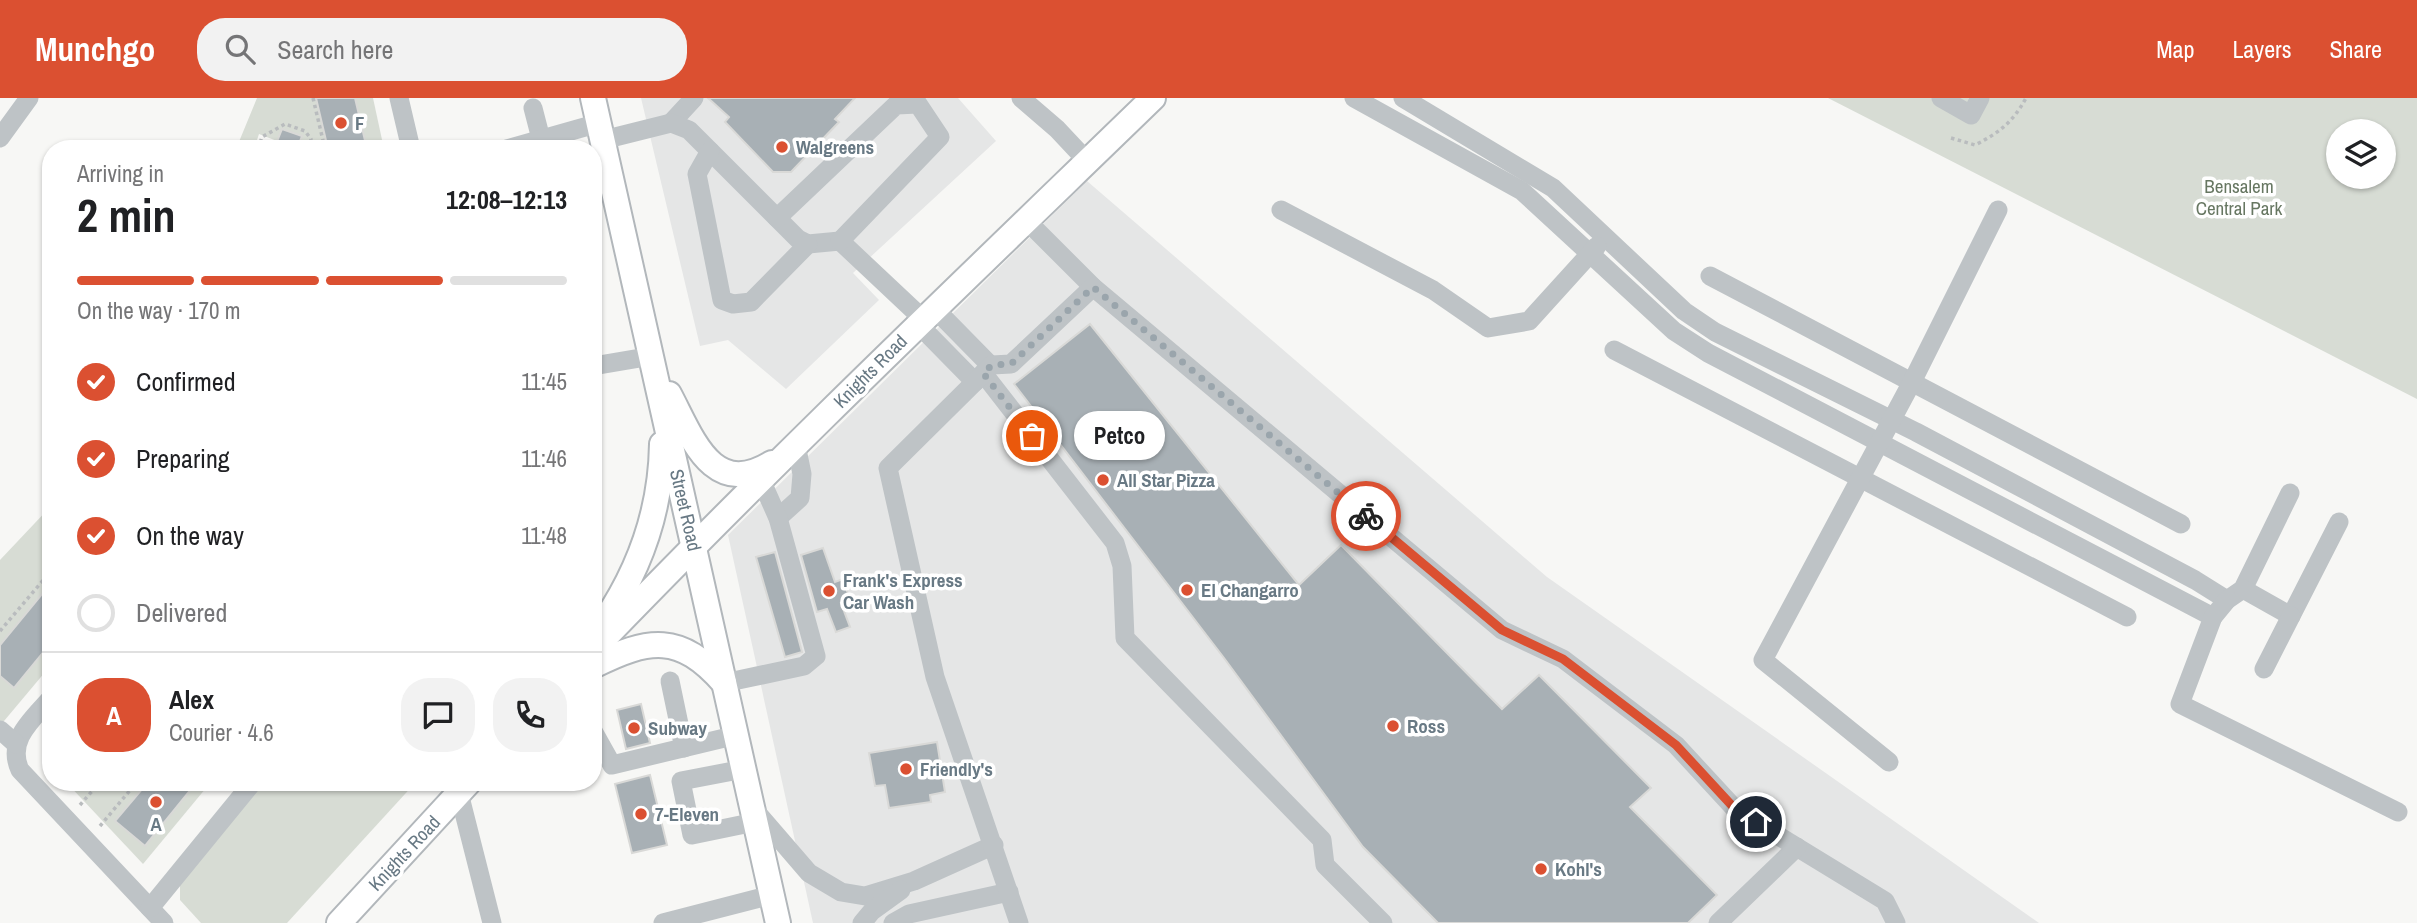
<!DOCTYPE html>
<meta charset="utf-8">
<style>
body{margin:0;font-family:"Archivo Narrow",sans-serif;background:#f2f2f2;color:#202124;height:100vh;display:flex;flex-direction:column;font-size:26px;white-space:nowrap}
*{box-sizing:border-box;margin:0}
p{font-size:23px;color:#757577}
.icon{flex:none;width:38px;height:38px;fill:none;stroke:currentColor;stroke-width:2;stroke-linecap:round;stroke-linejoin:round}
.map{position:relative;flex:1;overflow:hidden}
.sheet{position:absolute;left:42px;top:42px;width:560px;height:651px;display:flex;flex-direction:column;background:#fff;border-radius:28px;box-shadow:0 2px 5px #0004}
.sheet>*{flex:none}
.fabs{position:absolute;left:2326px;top:21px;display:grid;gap:14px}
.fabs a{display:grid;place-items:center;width:70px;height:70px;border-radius:50%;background:#fff;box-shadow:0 2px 5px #0004;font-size:35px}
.pin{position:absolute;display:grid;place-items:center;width:60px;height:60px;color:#fff;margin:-30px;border:4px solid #fff;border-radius:50%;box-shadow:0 2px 7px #0007}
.courier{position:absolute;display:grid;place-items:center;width:70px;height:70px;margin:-35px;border:5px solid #db5031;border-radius:50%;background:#fff;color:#222;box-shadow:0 2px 9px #0007}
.bubble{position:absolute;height:49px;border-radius:24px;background:#fff;box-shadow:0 2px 5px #0004;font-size:23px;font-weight:700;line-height:49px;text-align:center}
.overview em{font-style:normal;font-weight:700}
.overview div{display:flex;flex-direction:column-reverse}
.overview{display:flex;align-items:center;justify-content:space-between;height:119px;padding:0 35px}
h1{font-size:46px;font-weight:700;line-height:52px}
.bar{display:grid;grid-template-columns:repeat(4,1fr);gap:10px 7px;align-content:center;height:84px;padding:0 35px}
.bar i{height:9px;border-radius:5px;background:#e0e0e0}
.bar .selected{background:#db5031}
.bar p{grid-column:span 4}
.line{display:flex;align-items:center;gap:18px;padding:0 35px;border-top:2px solid #e0e0e0}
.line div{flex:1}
.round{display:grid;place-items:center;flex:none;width:74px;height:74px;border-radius:28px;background:#f2f2f2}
ol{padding:0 35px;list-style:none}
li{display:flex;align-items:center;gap:21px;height:77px}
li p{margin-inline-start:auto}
li .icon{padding:7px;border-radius:50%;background:#db5031;color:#fff;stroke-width:4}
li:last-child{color:#757577}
li i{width:38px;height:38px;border:4px solid #e0e0e0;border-radius:50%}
header{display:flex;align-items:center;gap:42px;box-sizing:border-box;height:98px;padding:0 35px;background:#db5031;color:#fff}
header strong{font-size:33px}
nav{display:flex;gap:38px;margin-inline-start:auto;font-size:24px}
.search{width:490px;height:63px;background:#f2f2f2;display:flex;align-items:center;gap:18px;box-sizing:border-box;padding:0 24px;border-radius:28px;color:#757577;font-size:26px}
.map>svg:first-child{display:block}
.built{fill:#e5e6e6}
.green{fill:#d7dcd4;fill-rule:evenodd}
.building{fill:#a8b0b5;stroke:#d9d9d7;stroke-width:2}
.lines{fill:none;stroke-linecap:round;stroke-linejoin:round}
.major-casing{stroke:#b2b7bb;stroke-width:28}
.path{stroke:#b9bcbe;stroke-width:3.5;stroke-dasharray:3.5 3.5;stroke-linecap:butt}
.minor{stroke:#bec3c6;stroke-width:19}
.major{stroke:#fff;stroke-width:24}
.done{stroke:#9aa5ac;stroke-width:7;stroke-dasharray:0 12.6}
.route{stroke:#db5031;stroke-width:9}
.poi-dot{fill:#db5031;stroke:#fff;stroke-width:2.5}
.labels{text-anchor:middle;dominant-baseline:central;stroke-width:7;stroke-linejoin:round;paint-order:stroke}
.poi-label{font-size:19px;font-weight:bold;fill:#687984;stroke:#fff;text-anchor:start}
.park-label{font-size:19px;fill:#677762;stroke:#fff}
.street-label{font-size:19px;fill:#687984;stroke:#fff}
</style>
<header>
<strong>Munchgo</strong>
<div class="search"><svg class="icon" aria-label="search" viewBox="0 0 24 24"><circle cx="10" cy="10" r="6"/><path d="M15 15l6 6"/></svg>Search here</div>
<nav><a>Map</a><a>Layers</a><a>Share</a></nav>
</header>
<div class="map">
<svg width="2417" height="825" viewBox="0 0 2417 825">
<rect width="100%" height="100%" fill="#f7f7f5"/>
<g class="built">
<polygon points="641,0 958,0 996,43 853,175 879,202 786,291 728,242 700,248"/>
<polygon points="1087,83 1547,479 2039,825 813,825 728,437"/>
</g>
<g class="green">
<polygon points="257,0 316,0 328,51 297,51 302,38 277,43 259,36 254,51 236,51"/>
<polygon points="355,0 373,0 384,51 367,51"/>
<path d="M1828,0H2417V301ZM2338,33H2384V79H2338Z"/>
<polygon points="51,408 51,567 4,623 0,623 0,462"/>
<polygon points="66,684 211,684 143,766"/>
<polygon points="262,684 416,684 287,825 201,825 180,802 180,784"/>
</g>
<g class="building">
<polygon points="316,0 355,0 367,51 328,51"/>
<polygon points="708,0 855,0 835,21 839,24 791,74 773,74 725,24 729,19"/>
<polygon points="282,31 302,38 297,51 274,51"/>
<polygon points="1090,226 1299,487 1341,447 1502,611 1539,577 1651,690 1630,709 1717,797 1688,825 1438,825 1363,749 1224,560 1014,286"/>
<polygon points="823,450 835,484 843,481 850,502 841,505 850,529 836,534 827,511 817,514 801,457"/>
<polygon points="775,454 802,554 785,559 756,459"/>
<polygon points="51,485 51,545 14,590 0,578 0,547"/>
<polygon points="641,606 650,645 626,651 617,612"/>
<polygon points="937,644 945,694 930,697 931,704 889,710 885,687 875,688 869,655"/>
<polygon points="650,677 667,747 632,755 615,686"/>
<polygon points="148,684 197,684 145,748 115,723"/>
</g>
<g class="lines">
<defs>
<g id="major">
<polyline points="593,0 778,825"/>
<path d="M669,296C692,339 712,402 772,365"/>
<path d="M604,524C640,471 661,410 662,346"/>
<path d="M593,552C775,363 965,182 1153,0"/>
<path d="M593,568C649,540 680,535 724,585"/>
<polyline points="339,825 469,684"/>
</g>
</defs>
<use href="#major" class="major-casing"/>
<g class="path">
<polyline points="313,0 325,51"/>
<path d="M1951,40L1975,47C1999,35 2013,24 2026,0"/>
<polyline points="258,51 262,39 285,26 305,33 311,41 309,51"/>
<polyline points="0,533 51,473"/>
<polyline points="80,707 100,684"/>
<polyline points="100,728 137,684"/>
</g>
<g class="minor">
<polyline points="399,0 411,51"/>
<polyline points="1021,0 1057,31 1087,63"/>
<polyline points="1354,0 1522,93 1674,233 1708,255 2213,519"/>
<polyline points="1403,0 1553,90 1684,213 1715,234 1916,334 2195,482 2227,502"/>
<polyline points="1941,0 1971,17 1980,0"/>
<polyline points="533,10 541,41"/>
<polyline points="671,25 694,0"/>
<polyline points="0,40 29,0"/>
<polyline points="603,42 671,25 689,32 798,141 808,146 840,143 923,221"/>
<polyline points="507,51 599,25"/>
<polyline points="710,53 697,76 722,202 733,206 751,204 808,146"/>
<polyline points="1281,112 1433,192 1488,230 1529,223 1597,148"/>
<polyline points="777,120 896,7 918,6 940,39 840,143"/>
<polyline points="1026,122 1093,189 1502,532 1563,561 1676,647 1736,712 1885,803 1896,825"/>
<polyline points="1710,178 2181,426"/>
<polyline points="934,210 991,268"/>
<polyline points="918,226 975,284"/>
<polyline points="1614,252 2127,519"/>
<polyline points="593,268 652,258"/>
<polyline points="983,275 1115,445 1122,468 1125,540 1322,742 1325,767 1383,825"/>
<polyline points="2290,395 2243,491 2227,502 2213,519 2180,606 2398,714"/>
<polyline points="778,420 800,400 802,376 796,347"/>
<polyline points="2243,491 2291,518 2339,424"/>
<polyline points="2264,571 2291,518"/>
<polyline points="670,583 684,650"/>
<polyline points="724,585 804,568 816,558 778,420 761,382"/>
<path d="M51,600C33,621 6,642 20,672L164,825"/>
<polyline points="0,632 16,646"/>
<polyline points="593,633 612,667 737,637"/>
<polyline points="1889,664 1763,562 1913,282 1998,112"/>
<polyline points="744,671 681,683 692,737 755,724"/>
<polyline points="459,695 492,825"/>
<polyline points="752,709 809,775 841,794 865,798 914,783 994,747"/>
<polyline points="150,810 253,684"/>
<polyline points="663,825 771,797"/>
<polyline points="862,825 872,813 901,792"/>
<polyline points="893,825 909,816 1009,794"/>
<polyline points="1019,825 935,579 888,370 992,267 1011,266 1093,189"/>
<polyline points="1718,825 1797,749"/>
</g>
<use href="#major" class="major"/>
</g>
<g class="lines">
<polyline class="done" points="1032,338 983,275 992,267 1011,266 1093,189 1366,418"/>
<polyline class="route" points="1366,418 1502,532 1563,561 1676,647 1736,712 1756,724"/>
</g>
<g class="poi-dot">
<circle cx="341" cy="25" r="7"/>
<circle cx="782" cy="49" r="7"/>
<circle cx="1103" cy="382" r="7"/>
<circle cx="1187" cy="492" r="7"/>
<circle cx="829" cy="493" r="7"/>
<circle cx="1393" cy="628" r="7"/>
<circle cx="634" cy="630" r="7"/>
<circle cx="906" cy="671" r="7"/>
<circle cx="156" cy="704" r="7"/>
<circle cx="641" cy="716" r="7"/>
<circle cx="1541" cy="771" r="7"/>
</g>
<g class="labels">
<g class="poi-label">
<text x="355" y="25">F</text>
<text x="796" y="49">Walgreens</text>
<text x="1117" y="382">All Star Pizza</text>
<text x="843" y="482">Frank's Express<tspan x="843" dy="22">Car Wash</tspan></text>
<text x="1201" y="492">El Changarro</text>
<text x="1407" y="628">Ross</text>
<text x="648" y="630">Subway</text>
<text x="920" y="671">Friendly's</text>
<text x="655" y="716">7-Eleven</text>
<text x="156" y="726" text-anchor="middle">A</text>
<text x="1555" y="771">Kohl's</text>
</g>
<g class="park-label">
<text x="2239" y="88">Bensalem<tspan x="2239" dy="22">Central Park</tspan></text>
</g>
<g class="street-label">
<text transform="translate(870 273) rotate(-45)">Knights Road</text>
<text transform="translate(686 412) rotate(77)">Street Road</text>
<text transform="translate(404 755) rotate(-47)">Knights Road</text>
</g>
</g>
</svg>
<div class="fabs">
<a><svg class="icon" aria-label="layers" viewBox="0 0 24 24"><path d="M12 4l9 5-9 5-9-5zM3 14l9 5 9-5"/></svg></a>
</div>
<div class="pin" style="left:1032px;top:338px;background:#ea580c"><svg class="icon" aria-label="bag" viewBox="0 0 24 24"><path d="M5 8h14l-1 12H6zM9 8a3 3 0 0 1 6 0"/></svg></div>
<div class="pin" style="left:1756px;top:724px;background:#1f2937"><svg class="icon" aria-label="home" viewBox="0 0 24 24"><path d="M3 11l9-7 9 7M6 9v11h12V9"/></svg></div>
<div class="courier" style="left:1366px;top:418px"><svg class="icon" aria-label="bike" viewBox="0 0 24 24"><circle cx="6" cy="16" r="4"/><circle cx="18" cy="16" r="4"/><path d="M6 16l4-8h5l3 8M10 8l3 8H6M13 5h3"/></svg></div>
<div class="bubble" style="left:1074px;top:313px;width:91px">Petco</div>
<section class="sheet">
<div class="overview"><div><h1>2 min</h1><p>Arriving in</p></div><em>12:08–12:13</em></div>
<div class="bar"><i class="selected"></i><i class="selected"></i><i class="selected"></i><i></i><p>On the way · 170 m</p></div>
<ol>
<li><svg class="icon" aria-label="check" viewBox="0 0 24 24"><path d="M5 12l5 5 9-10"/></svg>Confirmed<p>11:45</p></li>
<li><svg class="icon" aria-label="check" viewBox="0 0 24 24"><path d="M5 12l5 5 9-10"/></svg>Preparing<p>11:46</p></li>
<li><svg class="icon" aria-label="check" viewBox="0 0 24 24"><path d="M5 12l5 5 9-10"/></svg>On the way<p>11:48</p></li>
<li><i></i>Delivered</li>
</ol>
<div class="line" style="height:126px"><b class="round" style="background:#db5031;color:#fff">A</b><div><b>Alex</b><p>Courier · 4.6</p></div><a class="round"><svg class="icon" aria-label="chat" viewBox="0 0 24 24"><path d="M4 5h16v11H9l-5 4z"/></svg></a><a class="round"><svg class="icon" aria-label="phone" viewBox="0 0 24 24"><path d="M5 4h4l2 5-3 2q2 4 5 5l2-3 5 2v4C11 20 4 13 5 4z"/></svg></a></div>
</section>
</div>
